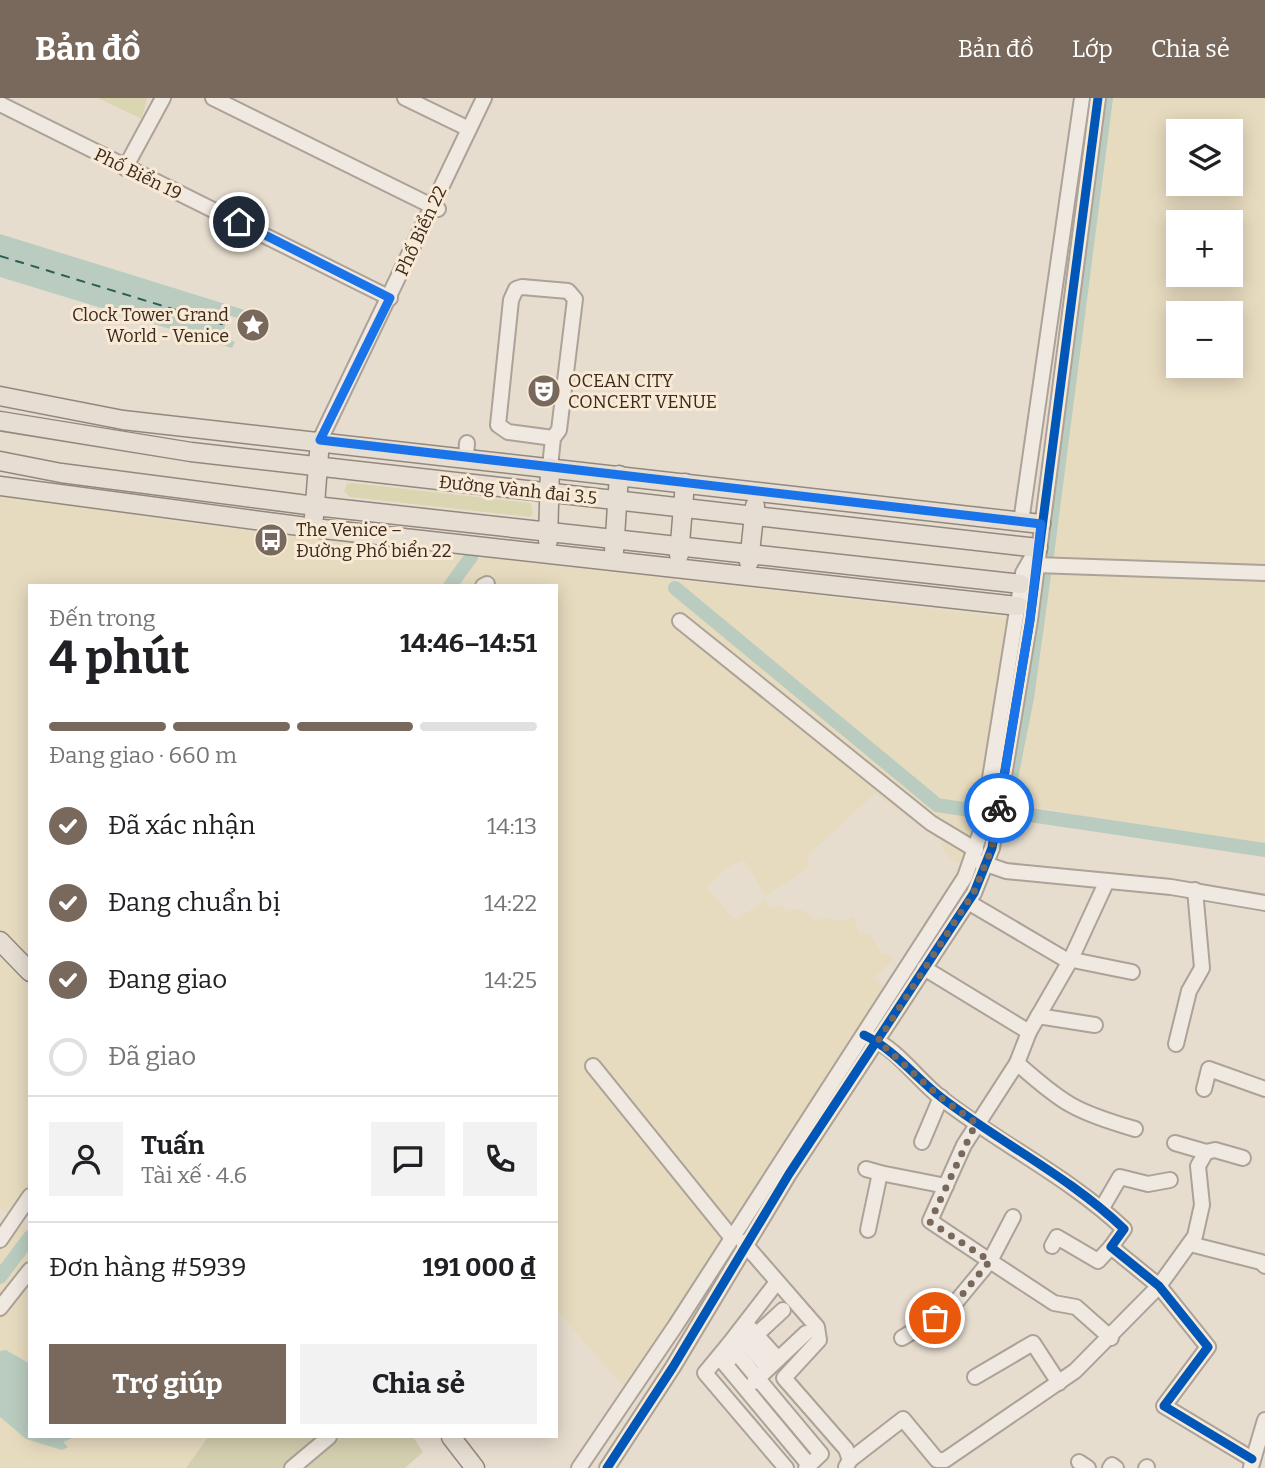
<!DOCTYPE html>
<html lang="vi">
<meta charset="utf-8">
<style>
body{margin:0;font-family:Bitter,serif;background:#f2f2f2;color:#202124;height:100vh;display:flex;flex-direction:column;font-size:26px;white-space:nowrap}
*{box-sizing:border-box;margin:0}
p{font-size:23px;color:#757577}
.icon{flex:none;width:38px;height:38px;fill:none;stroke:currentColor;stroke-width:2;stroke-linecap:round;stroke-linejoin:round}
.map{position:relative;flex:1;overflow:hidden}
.panel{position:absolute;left:28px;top:486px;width:530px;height:854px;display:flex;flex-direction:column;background:#fff;border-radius:0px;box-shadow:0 4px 18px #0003}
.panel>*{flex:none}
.tools{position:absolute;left:1166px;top:21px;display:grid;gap:14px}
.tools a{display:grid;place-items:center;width:77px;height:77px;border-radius:0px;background:#fff;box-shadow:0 4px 18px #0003;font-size:35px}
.pin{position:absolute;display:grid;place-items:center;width:60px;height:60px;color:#fff;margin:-30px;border:4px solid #fff;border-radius:50%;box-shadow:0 2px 7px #0007}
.courier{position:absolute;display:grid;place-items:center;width:70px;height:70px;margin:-35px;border:5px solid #1a73e8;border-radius:50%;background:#fff;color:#222;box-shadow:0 2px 9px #0007}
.summary em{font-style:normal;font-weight:700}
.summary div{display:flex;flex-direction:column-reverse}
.summary{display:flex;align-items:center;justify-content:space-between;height:119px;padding:0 21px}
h1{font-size:46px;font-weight:700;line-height:52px}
.bar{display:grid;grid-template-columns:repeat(4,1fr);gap:10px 7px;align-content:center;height:84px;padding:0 21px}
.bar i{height:9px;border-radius:5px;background:#e0e0e0}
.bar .current{background:#78695c}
.bar p{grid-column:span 4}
.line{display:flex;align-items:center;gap:18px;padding:0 21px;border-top:2px solid #e0e0e0}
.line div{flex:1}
.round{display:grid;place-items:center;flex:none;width:74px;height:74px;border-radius:0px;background:#f2f2f2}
ol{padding:0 21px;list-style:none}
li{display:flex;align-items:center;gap:21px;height:77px}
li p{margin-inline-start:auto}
li .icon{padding:7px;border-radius:50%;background:#78695c;color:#fff;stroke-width:4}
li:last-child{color:#757577}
li i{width:38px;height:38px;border:4px solid #e0e0e0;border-radius:50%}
.button{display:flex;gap:14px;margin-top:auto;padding:14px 21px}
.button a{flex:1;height:80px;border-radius:0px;background:#78695c;color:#fff;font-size:28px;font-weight:700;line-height:80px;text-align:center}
.button a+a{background:#f2f2f2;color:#202124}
header{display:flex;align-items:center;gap:42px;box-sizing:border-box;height:98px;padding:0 35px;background:#78695c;color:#fff}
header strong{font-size:33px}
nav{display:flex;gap:38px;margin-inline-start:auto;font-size:24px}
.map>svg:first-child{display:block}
.farmland{fill:#e7dbbf;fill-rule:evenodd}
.green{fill:#dad6b1}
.cemetery{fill:#d4cfb0}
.water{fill:#baccbf}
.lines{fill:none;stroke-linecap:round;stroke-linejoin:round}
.canal{stroke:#baccbf;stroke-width:14}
.ferry{stroke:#2d5d55;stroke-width:2;stroke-dasharray:9 7;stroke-linecap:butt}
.minor-casing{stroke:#aca298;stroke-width:18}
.major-casing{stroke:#92887f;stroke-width:21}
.minor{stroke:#efe9e1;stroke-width:14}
.major{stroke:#e6ded2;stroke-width:18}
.cycleway-casing{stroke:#f8ead5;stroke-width:13}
.cycleway{stroke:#0057b8;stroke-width:9}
.done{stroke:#78695c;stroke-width:7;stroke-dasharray:0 12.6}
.route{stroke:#1a73e8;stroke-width:9}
.labels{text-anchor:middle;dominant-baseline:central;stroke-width:6;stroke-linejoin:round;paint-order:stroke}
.street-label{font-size:18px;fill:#3c2a1e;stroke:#f8ead5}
.poi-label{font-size:18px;fill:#3c2a1e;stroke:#f8ead5;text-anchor:start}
</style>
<header>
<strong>Bản đồ</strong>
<nav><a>Bản đồ</a><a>Lớp</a><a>Chia sẻ</a></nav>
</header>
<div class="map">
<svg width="1265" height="1370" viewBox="0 0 1265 1370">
<rect width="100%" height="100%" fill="#e7ddcf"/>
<path class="farmland" d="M1098,0H1265V753L987,699L970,769L954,764L943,753L940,742L875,696L807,758L810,769L766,798L744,762L730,768L707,789L733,820L737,821L766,802L769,811L779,807L789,814L799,810L816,822L827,819L843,823L854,818L860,836H870L881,855L890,856L894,861L874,880L890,896L629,1296L557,1212L556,488H30V1094L11,1120L30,1135V1339H208L186,1370H0V1135L10,1120L0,1109V397L193,426L1029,522ZM1178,33H1230V86H1178ZM1178,124H1230V177H1178ZM1178,215H1230V268H1178Z"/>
<g class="green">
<polygon points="98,0 147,0 142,21"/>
<polygon points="352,385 530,405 533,415 530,419 350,399 344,393 347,386"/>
</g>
<polygon class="cemetery" points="208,1339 413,1339 423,1354 405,1370 186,1370"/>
<g class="water">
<polygon points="0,136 248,213 246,223 228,217 222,238 235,244 232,250 0,179"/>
<polygon points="6,1252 30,1266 30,1339 75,1339 63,1344 68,1349 62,1352 26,1341 0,1319 0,1253"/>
</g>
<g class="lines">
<g class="canal">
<polyline points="1047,457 1106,0"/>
<polyline points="450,488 471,459"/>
<polyline points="675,490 930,701 937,707 976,713"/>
<polyline points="1007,700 1027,600 1044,477"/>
<polyline points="1016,715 1265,752"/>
<polyline points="0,1179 30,1139"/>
</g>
<polyline class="ferry" points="0,158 225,227"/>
<defs>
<g id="minor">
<polyline points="213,0 438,111"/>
<polyline points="405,0 469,31"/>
<polyline points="0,6 390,200"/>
<polyline points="125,70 163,0"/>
<polyline points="320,342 484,0"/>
<polyline points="466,359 467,345"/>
<polyline points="550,369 553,340 559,332 575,201 568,193 522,189 516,191 511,202 498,327 508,334 553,340"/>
<polyline points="1021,424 1082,0"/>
<polyline points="1036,467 1265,475"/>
<polyline points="483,488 487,486"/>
<polyline points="680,523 931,725 976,752"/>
<polyline points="980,764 1006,773 1171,789 1265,805"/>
<polyline points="968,804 1063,860 1132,874"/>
<polyline points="924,870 1029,934 1070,863 1106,785"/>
<polyline points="1038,918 1095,927"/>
<path d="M871,940C898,952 918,982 941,1000C1000,1046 1069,1079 1124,1131L1111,1149L1159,1188L1208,1249L1164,1308L1252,1361"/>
<polyline points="1176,946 1189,893 1202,870 1195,792"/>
<polyline points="1017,965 1029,934"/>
<polyline points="593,968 732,1140"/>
<polyline points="1204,991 1209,971 1265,991"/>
<polyline points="922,1044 941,999"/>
<polyline points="1206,1054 1215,1052 1243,1060"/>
<polyline points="866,1071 880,1075"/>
<polyline points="1102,1110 1120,1079 1148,1086 1170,1082"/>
<polyline points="1013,1119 990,1163 1054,1205 1076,1209 1111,1240"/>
<polyline points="868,1132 880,1075 946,1088"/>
<polyline points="0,1142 30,1098"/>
<polyline points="743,1144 817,1229 819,1242 784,1280 846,1351 850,1362 846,1369"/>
<polyline points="1190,1146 1261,1164 1265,1168"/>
<polyline points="1052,1148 1057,1139 1098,1163 1111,1149"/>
<polyline points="777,1184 729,1246 821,1356 806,1370"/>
<polyline points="0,1210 30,1172"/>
<polyline points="751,1231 778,1261"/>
<polyline points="741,1240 768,1270"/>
<path d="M902,1240L951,1210L990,1163L930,1123L964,1047L1017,965C1063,1006 1076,1014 1135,1031"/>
<polyline points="729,1246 705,1275 786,1370"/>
<polyline points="719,1259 809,1367"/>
<polyline points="730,1261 783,1212"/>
<polyline points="975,1279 1033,1245 1059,1285"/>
<polyline points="754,1284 806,1235"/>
<polyline points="850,1362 903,1321 937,1362 945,1362 1075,1273 1159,1188 1195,1138 1202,1107 1198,1068 1206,1054 1175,1045"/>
<polyline points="1079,1364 1088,1370"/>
<polyline points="1251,1369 1265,1322"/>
<polyline points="292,1370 329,1339"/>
<polyline points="579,1370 676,1227 965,779 982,730 1023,475 1035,454"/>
<polyline points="607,1370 673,1269 789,1076 974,795 992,750 1030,522 1098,0"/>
<polyline points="1110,1370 1112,1367 1116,1370"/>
<polyline points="1146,1370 1147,1369"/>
</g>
<g id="major">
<polyline points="0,298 123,322 1041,426"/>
<polyline points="0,323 191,354 1038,450"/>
<polyline points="0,363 61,375 315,408 1021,486"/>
<polyline points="0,388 314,430 1018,508"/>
<polyline points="314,419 320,342"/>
<polyline points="548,443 550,369"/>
<polyline points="614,454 619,377"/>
<polyline points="679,457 685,385"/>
<polyline points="749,464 755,408"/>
<polyline points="0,843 30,874"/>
<polyline points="451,1339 475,1370"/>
</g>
</defs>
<use href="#minor" class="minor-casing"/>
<use href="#major" class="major-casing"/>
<use href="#minor" class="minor"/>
<use href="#major" class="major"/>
<defs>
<g id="cycleway">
<path d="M864,937C894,951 916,980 942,1000C1002,1046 1070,1079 1124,1131L1111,1149L1159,1188L1208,1249L1164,1308L1252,1361"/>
<polyline points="607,1370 673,1269 789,1076 974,795 992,750 1030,522 1098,0"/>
</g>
</defs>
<use href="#cycleway" class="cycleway-casing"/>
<use href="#cycleway" class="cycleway"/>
</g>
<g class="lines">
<polyline class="done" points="935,1220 951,1210 990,1163 930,1124 976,1025 940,999 878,943 974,794 992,750 999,710"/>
<polyline class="route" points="239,124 390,200 320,342 1041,426 1030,522 999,710"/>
</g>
<defs>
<symbol id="sight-disc" viewBox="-11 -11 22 22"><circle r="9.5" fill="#78695c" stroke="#f8ead5"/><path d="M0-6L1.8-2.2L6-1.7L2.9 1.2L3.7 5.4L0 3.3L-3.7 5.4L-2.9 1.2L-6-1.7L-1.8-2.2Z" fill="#fff"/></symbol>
<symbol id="theatre-disc" viewBox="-11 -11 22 22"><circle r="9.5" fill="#78695c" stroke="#f8ead5"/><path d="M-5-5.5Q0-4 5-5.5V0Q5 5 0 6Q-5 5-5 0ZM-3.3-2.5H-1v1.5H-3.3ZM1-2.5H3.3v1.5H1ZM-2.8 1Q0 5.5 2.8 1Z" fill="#fff"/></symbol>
<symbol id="bus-disc" viewBox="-11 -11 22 22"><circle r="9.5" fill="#78695c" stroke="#f8ead5"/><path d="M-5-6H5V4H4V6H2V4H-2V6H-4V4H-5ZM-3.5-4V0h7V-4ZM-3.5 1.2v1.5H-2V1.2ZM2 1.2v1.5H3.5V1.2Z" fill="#fff"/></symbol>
</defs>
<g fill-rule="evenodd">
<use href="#sight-disc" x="234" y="208" width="38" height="38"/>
<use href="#theatre-disc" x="525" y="274" width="38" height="38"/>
<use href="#bus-disc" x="252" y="423" width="38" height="38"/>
</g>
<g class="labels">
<g class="street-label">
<text transform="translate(138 76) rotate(26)">Phố Biển 19</text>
<text transform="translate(421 133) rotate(-65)">Phố Biển 22</text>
<text transform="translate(518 392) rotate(6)">Đường Vành đai 3.5</text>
</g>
<g class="poi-label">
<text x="229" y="217" text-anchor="end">Clock Tower Grand<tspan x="229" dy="21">World - Venice</tspan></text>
<text x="568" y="283">OCEAN CITY<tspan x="568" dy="21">CONCERT VENUE</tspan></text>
<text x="296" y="432">The Venice –<tspan x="296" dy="21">Đường Phố biển 22</tspan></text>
</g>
</g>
</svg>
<div class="tools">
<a><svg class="icon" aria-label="layers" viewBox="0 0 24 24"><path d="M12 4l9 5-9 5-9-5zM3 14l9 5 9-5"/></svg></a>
<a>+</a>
<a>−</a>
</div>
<div class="pin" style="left:935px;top:1220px;background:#ea580c"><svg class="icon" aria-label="bag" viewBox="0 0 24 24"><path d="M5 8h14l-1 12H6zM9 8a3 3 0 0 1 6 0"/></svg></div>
<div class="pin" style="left:239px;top:124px;background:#1f2937"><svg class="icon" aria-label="home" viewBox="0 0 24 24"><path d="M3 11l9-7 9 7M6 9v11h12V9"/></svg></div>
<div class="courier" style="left:999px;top:710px"><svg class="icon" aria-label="bike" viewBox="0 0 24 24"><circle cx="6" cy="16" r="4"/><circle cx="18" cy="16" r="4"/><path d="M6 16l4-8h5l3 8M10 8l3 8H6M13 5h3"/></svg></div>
<section class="panel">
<div class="summary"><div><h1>4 phút</h1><p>Đến trong</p></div><em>14:46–14:51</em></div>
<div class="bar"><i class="current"></i><i class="current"></i><i class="current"></i><i></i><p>Đang giao · 660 m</p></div>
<ol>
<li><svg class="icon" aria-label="check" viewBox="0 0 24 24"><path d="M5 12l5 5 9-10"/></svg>Đã xác nhận<p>14:13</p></li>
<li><svg class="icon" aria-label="check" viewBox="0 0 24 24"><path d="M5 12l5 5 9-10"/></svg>Đang chuẩn bị<p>14:22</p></li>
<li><svg class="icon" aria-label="check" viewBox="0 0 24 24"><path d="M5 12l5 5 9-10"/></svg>Đang giao<p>14:25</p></li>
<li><i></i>Đã giao</li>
</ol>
<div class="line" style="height:126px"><a class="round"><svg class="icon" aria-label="person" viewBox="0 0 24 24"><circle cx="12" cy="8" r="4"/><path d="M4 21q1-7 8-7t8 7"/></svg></a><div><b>Tuấn</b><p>Tài xế · 4.6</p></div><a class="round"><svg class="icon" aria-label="chat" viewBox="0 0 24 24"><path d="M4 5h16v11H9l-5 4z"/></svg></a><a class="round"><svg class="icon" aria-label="phone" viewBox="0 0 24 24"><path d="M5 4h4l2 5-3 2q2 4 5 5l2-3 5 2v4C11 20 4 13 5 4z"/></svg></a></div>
<div class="line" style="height:91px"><div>Đơn hàng #5939</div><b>191 000 ₫</b></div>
<div class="button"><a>Trợ giúp</a><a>Chia sẻ</a></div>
</section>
</div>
